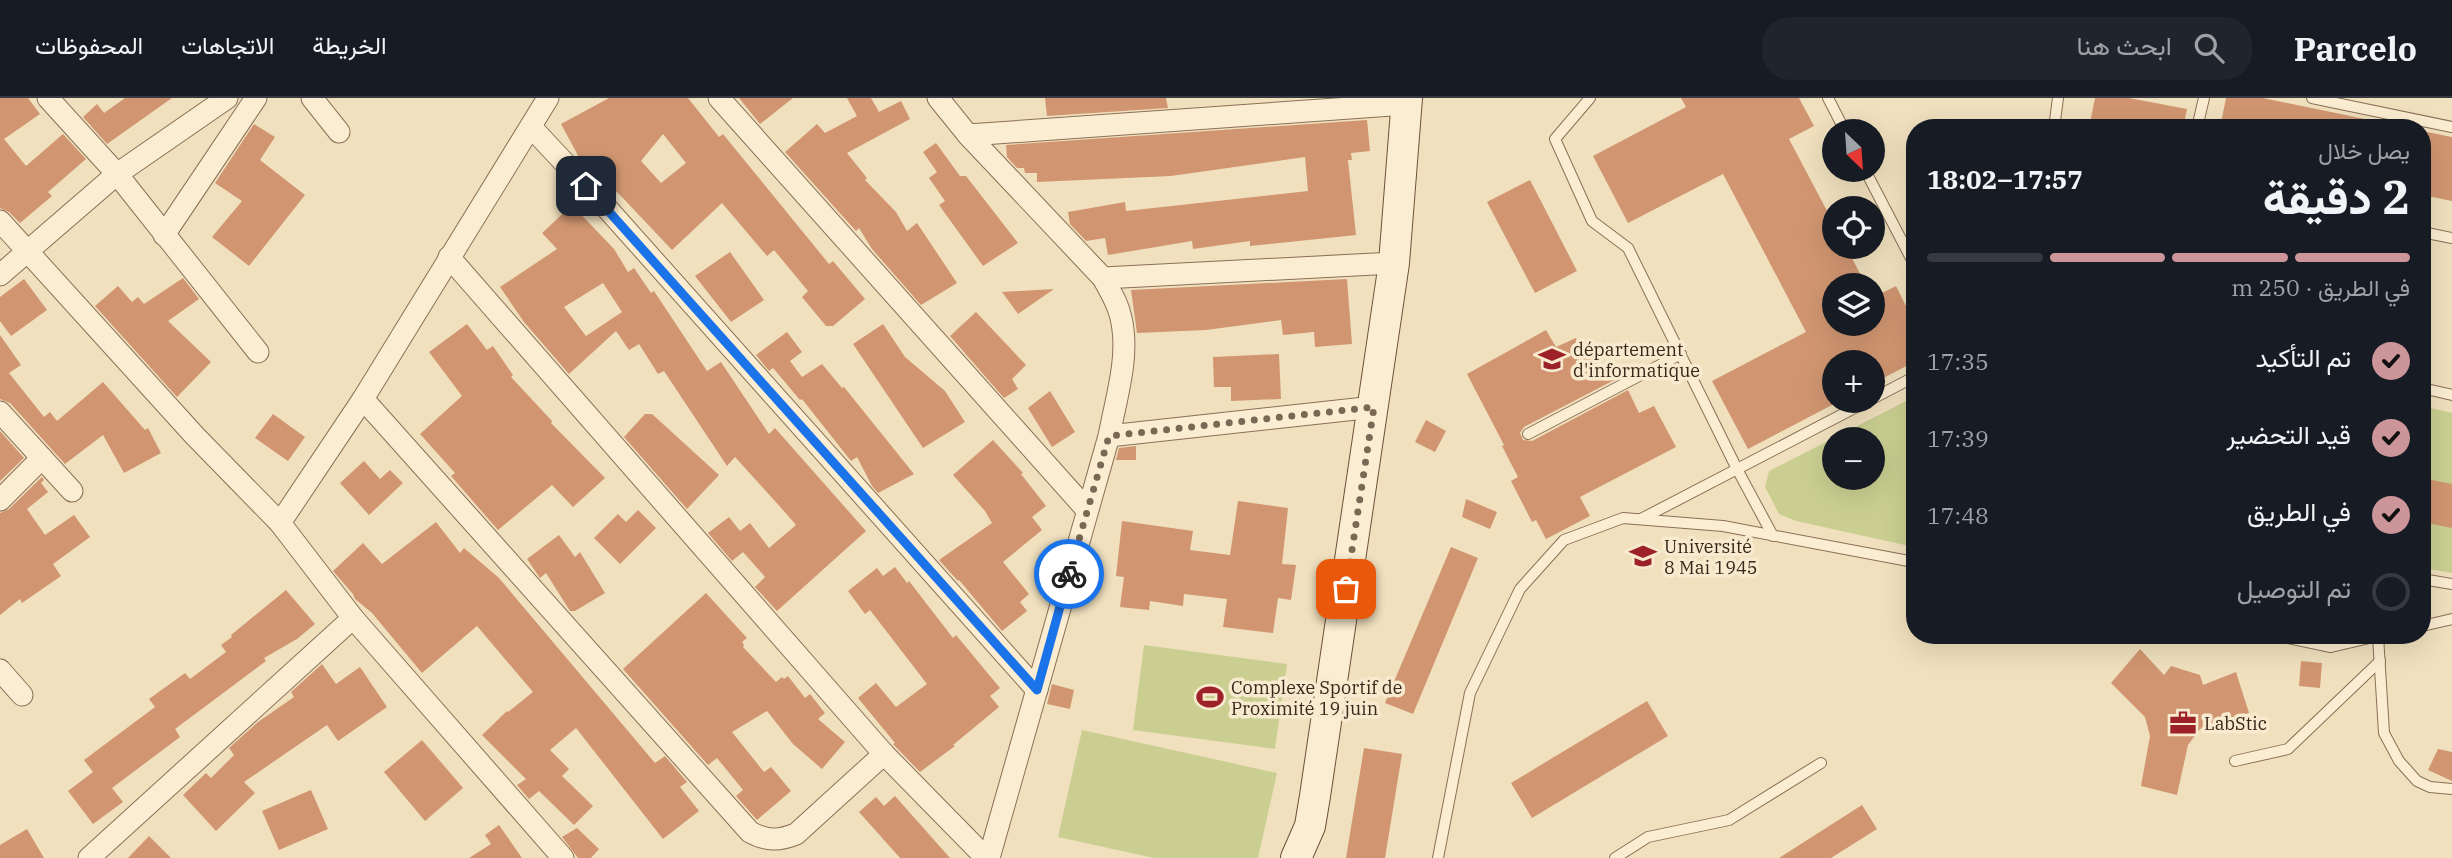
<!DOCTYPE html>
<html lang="ar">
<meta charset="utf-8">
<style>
body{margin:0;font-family:"IBM Plex Serif",Vazirmatn,serif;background:#20242c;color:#f1f3f6;direction:rtl;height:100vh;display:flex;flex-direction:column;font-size:26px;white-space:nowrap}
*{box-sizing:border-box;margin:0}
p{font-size:23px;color:#9ea1a6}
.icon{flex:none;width:38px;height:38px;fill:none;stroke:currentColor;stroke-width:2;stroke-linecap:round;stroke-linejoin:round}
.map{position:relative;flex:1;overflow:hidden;direction:ltr}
.details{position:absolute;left:1906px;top:21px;width:525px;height:525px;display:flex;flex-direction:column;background:#171b24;border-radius:28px;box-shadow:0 7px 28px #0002;direction:rtl}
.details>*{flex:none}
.needle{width:46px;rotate:155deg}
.controls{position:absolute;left:1822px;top:21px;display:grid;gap:14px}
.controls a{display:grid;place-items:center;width:63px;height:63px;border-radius:50%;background:#171b24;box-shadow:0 7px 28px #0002;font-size:35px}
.pin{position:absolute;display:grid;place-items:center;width:60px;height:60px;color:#fff;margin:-30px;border-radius:14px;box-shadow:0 4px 10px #0006}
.courier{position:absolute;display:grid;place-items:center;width:70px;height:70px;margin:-35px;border:5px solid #1a73e8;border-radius:50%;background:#fff;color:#222;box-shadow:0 2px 9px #0007}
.head em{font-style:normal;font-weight:800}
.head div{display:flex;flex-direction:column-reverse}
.head{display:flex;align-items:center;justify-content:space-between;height:119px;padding:0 21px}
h1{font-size:46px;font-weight:800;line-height:52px}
.bar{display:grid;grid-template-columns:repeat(4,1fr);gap:10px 7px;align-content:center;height:84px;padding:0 21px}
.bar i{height:9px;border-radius:5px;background:#363941}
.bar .current{background:#cb9599}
.bar p{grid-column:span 4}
ol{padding:0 21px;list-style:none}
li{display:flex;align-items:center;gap:21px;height:77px}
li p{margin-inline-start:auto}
li .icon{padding:7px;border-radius:50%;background:#cb9599;color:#111;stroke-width:4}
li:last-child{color:#9ea1a6}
li i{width:38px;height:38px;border:4px solid #363941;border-radius:50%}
header{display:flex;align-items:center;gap:42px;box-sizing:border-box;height:98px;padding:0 35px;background:#171b24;border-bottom:2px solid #363941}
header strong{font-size:33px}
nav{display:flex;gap:38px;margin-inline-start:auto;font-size:24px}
.search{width:490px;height:63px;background:#20242c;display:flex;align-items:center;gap:18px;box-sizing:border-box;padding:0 24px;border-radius:28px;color:#9ea1a6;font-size:26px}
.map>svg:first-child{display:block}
.green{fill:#cacf91;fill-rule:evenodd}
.building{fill:#d19671;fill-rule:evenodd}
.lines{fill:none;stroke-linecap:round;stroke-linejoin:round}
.lane-casing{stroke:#8a7056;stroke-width:12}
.street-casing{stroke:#8a7056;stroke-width:23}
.secondary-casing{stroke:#6b5139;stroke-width:32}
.lane{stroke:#fbedd1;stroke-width:10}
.street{stroke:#fbedd1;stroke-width:21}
.secondary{stroke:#fbedd1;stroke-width:30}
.done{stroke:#786854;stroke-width:7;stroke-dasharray:0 12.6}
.route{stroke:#1a73e8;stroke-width:9}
.labels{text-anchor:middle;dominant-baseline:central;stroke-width:7;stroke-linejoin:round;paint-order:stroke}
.poi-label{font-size:18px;fill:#38281b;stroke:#f7eace;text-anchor:start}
</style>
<header>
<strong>Parcelo</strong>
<div class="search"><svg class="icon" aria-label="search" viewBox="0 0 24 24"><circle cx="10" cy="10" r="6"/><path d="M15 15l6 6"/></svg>ابحث هنا</div>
<nav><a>الخريطة</a><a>الاتجاهات</a><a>المحفوظات</a></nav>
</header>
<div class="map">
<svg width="2452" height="760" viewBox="0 0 2452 760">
<rect width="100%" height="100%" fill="#f0e0be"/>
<g class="green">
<path d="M1914,299V449L1796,423L1779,416L1765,389L1769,373ZM1834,341H1872V380H1834Z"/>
<polygon points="2422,308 2452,315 2452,475 2422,470"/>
<polygon points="1144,547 1287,566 1275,651 1133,632"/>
<polygon points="1082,632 1277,675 1258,760 1154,760 1058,739"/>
</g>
<g class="building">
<polygon points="0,0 28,0 40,16 4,41 26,68 63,36 86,61 48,94 52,98 20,125 9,114 0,110"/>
<polygon points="125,0 172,0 107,46 83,19 97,6 104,15"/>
<path d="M609,0H688L719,39L723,36L829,166L833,163L865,201L833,228H826L802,199L808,193L774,152L767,158L722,105L672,152L619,96L581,63L561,26ZM663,36L686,65L661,85L641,63Z"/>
<polygon points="739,0 793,0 760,26"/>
<polygon points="847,0 871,0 879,14 901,3 910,21 847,55 867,80 865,82 896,114 907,133 917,125 957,185 921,207 872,151 859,130 856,133 785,54 817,26 825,35 857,18"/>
<polygon points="1045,0 1166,0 1168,10 1047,18"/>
<polygon points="1681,0 1799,0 1814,28 1789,41 1834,126 1834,149 1846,149 1866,187 1834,187 1834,226 1872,226 1872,200 1896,188 1914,224 1914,264 1872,286 1872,264 1834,264 1834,306 1748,351 1712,283 1806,234 1723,76 1628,125 1593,58 1686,9"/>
<polygon points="2095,0 2129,0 2187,11 2183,30 2089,30"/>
<polygon points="2226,0 2263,0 2370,22 2369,30 2220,30"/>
<polygon points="1367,22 1370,53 1351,55 1352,62 1348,62 1356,137 1250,148 1250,143 1193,151 1192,143 1108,157 1105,140 1086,143 1070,126 1068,114 1125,104 1126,113 1308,93 1305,59 1171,78 1037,84 1037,75 1025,75 1024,70 1017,70 1007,59 1006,47"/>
<polygon points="254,26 275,39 260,62 305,97 249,168 212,139 242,103 215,85"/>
<polygon points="2422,33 2452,39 2452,103 2422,97"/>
<polygon points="936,45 960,78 966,78 1018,145 983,168 939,107 945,103 929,80 937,74 923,54"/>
<polygon points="1530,82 1577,173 1535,195 1487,104"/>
<path d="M572,107L614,151L628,174L634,170L651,195L654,193L707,273L721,264L769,336L775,330L866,433L777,513L755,489L765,479L743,454L732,463L708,435L729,419L740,433L750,425L769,450L796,427L783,412L735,359L727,368L664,273L658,276L639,246L629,252L616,233L569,276L524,224L500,189L557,151L542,135ZM603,185L622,214L586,238L564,209Z"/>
<polygon points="730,154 764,202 731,224 695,178"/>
<polygon points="183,180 199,201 168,223 211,264 177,299 95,208 118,188 132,204 138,199 144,206"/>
<polygon points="24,181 47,212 11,238 0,223 0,199"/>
<polygon points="1347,181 1352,246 1315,249 1314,234 1283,237 1281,222 1206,232 1137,235 1131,192"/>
<polygon points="1054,191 1018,216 1002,194"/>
<polygon points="976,214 1026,267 1012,281 1018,291 1004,300 950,238"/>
<polygon points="467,226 487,252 493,248 513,277 511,279 552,323 551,325 605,380 573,409 552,387 498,432 451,378 455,375 420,336 462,298 429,254"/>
<polygon points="883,226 905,259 945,293 965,324 923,350 853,246"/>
<polygon points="1546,232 1556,249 1576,240 1582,252 1589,248 1606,283 1621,276 1622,278 1524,329 1520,335 1523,342 1532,343 1628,292 1639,315 1654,308 1676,349 1580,399 1590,418 1546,441 1536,422 1532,424 1511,383 1518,379 1502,348 1504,347 1467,276"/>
<polygon points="787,234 802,254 790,263 802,279 822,266 842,290 844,289 914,376 878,395 872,388 857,359 851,363 802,301 800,302 773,270 769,273 756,257"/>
<polygon points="0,237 21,267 9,275 44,319 50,314 57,323 103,284 145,332 148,330 161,355 124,375 103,337 65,366 10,305 0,301"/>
<polygon points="1279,256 1281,301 1231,303 1231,289 1214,289 1213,259"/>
<polygon points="1050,293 1075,334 1052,349 1028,310"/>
<polygon points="273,316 305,339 288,363 255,340"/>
<polygon points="645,316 652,316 719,377 687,411 624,339"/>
<polygon points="1426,322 1446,333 1435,354 1415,344"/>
<polygon points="0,333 24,360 0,383"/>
<polygon points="993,342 1023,375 1021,376 1046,408 1032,419 1042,432 1003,464 1029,496 1020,504 1027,513 1002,533 959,482 958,483 939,462 992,425 985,413 953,377"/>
<polygon points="1136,348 1136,362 1116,362 1119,350"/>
<polygon points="364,363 380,381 390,372 403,385 369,417 340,385"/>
<polygon points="42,379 44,382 41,385 48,394 27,411 45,437 74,417 90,439 53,466 61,478 22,505 20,501 0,517 0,415 9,411"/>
<polygon points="2422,380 2452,386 2452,430 2422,424"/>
<polygon points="1466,401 1497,414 1490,431 1462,419"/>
<polygon points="1238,403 1288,410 1282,466 1296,467 1291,502 1278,500 1273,535 1223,529 1227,501 1184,496 1183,508 1150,503 1149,512 1120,509 1124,479 1116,478 1122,423 1193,433 1190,452 1230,457"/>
<polygon points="638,412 656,430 620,466 594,440 618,416 626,424"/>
<polygon points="436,424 460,455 464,450 499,480 655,665 665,658 687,684 680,689 699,713 663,741 576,630 550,652 569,671 562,678 593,708 574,727 539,693 529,701 517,687 526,681 482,637 507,613 508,614 533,594 477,528 422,575 372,515 355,501 353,496 333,473 363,445 382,466"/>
<polygon points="559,437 575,459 580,454 605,495 575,513 570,513 546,475 540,480 527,461"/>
<polygon points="1451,449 1478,460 1413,616 1385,605"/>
<polygon points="895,469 907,485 909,483 953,540 956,537 1000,590 990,598 999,609 953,647 955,648 920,674 893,646 895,645 858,600 876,585 896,609 927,586 870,512 865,516 848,493 877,470 883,478"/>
<polygon points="286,492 315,526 297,541 264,560 266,563 175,631 180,639 112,690 123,704 93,726 68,693 93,674 84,662 155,609 149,601 185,575 190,581 226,554 221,547 232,539 231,537"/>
<polygon points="706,495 747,540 742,544 744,547 743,549 776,584 782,579 784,581 788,578 805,600 810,596 825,615 818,621 845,644 822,671 793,646 767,613 732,634 764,674 771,669 791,693 757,722 736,698 743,692 717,660 708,667 623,571"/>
<polygon points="2140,551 2164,577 2171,568 2200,577 2203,587 2236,574 2249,615 2200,631 2188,647 2177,697 2141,688 2150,638 2145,619 2111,585"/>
<polygon points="2301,563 2322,565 2320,590 2299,588"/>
<polygon points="322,566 336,586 360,569 387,609 338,643 327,627 244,684 255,695 216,733 183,697 206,675 211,680 234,657 229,650 258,624 294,599 291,594"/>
<polygon points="1052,586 1074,592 1070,611 1047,606"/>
<polygon points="1647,603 1668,638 1532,720 1511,685"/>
<polygon points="422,642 463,690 425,723 384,674"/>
<polygon points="1364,650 1402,656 1385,760 1346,760"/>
<polygon points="2438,651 2452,654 2452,683 2428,672"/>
<polygon points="311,692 328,731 279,752 262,713"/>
<polygon points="895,698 950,760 900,760 859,714 876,699 884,708"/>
<polygon points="1862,707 1877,731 1831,760 1779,760"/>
<polygon points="499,727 522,760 469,760 491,746 485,737"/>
<polygon points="577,730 599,751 591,760 578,760 562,739"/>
<polygon points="27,731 44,760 0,760 0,747"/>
<polygon points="149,738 171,760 128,760"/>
</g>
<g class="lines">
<defs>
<g id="lane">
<polyline points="1590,0 1555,41 1592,123 1628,150 1737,371 1773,438"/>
<polyline points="1828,0 1845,33"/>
<polyline points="2312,0 2452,29"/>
<polyline points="2054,30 2058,0"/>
<polyline points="2197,30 2204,0"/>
<polyline points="1865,72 1914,166"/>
<polyline points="2422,134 2452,140"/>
<polyline points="2422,290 2452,297"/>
<polyline points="1872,301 1914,279"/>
<polyline points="1528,336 1681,256"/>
<polyline points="1641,421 1868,303"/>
<polyline points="2422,481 2452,486"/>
<polyline points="2422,528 2452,521"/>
<polyline points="2273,537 2331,549 2382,537"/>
<polyline points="2378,538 2384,635 2399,663 2417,683 2430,689 2452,691"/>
<polyline points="2235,663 2288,651 2380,563"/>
<polyline points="1438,760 1470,595 1520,491 1564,442 1623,420 1723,428 1914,464"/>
<polyline points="1615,760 1648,739 1729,722 1821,665"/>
</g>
<g id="street">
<polyline points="48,0 117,76 258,254"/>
<polyline points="312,0 339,34"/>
<polyline points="719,0 1087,412"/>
<path d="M938,0L968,37L1103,180C1110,193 1118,205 1121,220C1130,258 1116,300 1109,338L989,760"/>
<polyline points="531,29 604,107 1037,592"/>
<polyline points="968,37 1406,6"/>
<polyline points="0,123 195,338 280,425 353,520 563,760"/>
<polyline points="164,137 256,0"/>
<polyline points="449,159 884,656 986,760"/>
<polyline points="0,177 117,76 227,0"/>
<polyline points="1103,180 1394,165"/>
<path d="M363,301L750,734C766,743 779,743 796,736L884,656"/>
<polyline points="0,314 72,393"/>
<polyline points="1109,338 1374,309"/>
<polyline points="0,402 42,360"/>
<polyline points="280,425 363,301 548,0"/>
<polyline points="0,572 22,597"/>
<polyline points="89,760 353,520"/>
</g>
<polyline id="secondary" points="1296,760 1310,728 1315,698 1394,165 1407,0"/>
</defs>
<use href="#lane" class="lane-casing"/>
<use href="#street" class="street-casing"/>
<use href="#secondary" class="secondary-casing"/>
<use href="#lane" class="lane"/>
<use href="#street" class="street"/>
<use href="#secondary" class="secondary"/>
</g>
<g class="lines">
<polyline class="done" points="1069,476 1109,338 1374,309 1346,491"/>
<polyline class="route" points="586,88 1037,592 1069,476"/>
</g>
<defs>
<symbol id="university-bare" viewBox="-9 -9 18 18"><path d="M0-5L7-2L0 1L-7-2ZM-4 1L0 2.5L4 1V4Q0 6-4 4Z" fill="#9c2227" stroke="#f7eace" stroke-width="2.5" paint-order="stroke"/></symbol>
<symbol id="stadium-bare" viewBox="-9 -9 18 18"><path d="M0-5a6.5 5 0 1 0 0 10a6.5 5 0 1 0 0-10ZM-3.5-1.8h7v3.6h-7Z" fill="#9c2227" stroke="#f7eace" stroke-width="2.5" paint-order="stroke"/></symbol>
<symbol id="office-bare" viewBox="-9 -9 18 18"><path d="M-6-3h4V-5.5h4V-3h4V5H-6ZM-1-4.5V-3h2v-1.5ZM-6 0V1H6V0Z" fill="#9c2227" stroke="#f7eace" stroke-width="2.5" paint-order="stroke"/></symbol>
</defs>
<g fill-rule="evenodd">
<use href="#university-bare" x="1533" y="242" width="38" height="38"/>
<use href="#university-bare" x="1624" y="439" width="38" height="38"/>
<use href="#stadium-bare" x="1191" y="580" width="38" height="38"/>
<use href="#office-bare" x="2164" y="606" width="38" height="38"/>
</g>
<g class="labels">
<g class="poi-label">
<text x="1573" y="251">département<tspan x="1573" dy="21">d'informatique</tspan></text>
<text x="1664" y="448">Université<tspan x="1664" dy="21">8 Mai 1945</tspan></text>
<text x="1231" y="589">Complexe Sportif de<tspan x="1231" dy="21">Proximité 19 juin</tspan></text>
<text x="2204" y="625">LabStic</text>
</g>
</g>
</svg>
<div class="controls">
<a><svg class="needle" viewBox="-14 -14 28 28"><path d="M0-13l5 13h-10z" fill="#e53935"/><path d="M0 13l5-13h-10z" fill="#9ea1a6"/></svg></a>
<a><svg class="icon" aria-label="locate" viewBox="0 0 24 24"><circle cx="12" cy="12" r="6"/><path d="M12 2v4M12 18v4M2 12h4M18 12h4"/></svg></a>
<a><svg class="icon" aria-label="layers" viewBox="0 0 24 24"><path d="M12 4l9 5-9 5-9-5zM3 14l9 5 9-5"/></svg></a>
<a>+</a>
<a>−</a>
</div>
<div class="pin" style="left:1346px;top:491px;background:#ea580c"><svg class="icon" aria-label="bag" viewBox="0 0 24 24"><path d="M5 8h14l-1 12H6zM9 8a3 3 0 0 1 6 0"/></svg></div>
<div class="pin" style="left:586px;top:88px;background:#1f2937"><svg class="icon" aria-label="home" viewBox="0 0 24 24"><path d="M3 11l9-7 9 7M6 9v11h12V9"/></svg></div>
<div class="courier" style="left:1069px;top:476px"><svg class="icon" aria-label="bike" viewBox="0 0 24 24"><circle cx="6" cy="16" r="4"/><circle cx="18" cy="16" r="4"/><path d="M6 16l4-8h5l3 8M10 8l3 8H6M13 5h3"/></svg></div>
<section class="details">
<div class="head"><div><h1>2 دقيقة</h1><p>يصل خلال</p></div><em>17:57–18:02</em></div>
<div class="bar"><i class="current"></i><i class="current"></i><i class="current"></i><i></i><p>في الطريق · 250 m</p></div>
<ol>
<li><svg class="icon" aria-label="check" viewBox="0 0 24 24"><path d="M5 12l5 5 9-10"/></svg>تم التأكيد<p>17:35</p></li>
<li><svg class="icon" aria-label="check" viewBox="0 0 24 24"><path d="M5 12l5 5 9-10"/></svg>قيد التحضير<p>17:39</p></li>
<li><svg class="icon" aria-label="check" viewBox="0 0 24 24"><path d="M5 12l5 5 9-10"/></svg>في الطريق<p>17:48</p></li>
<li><i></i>تم التوصيل</li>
</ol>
</section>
</div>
